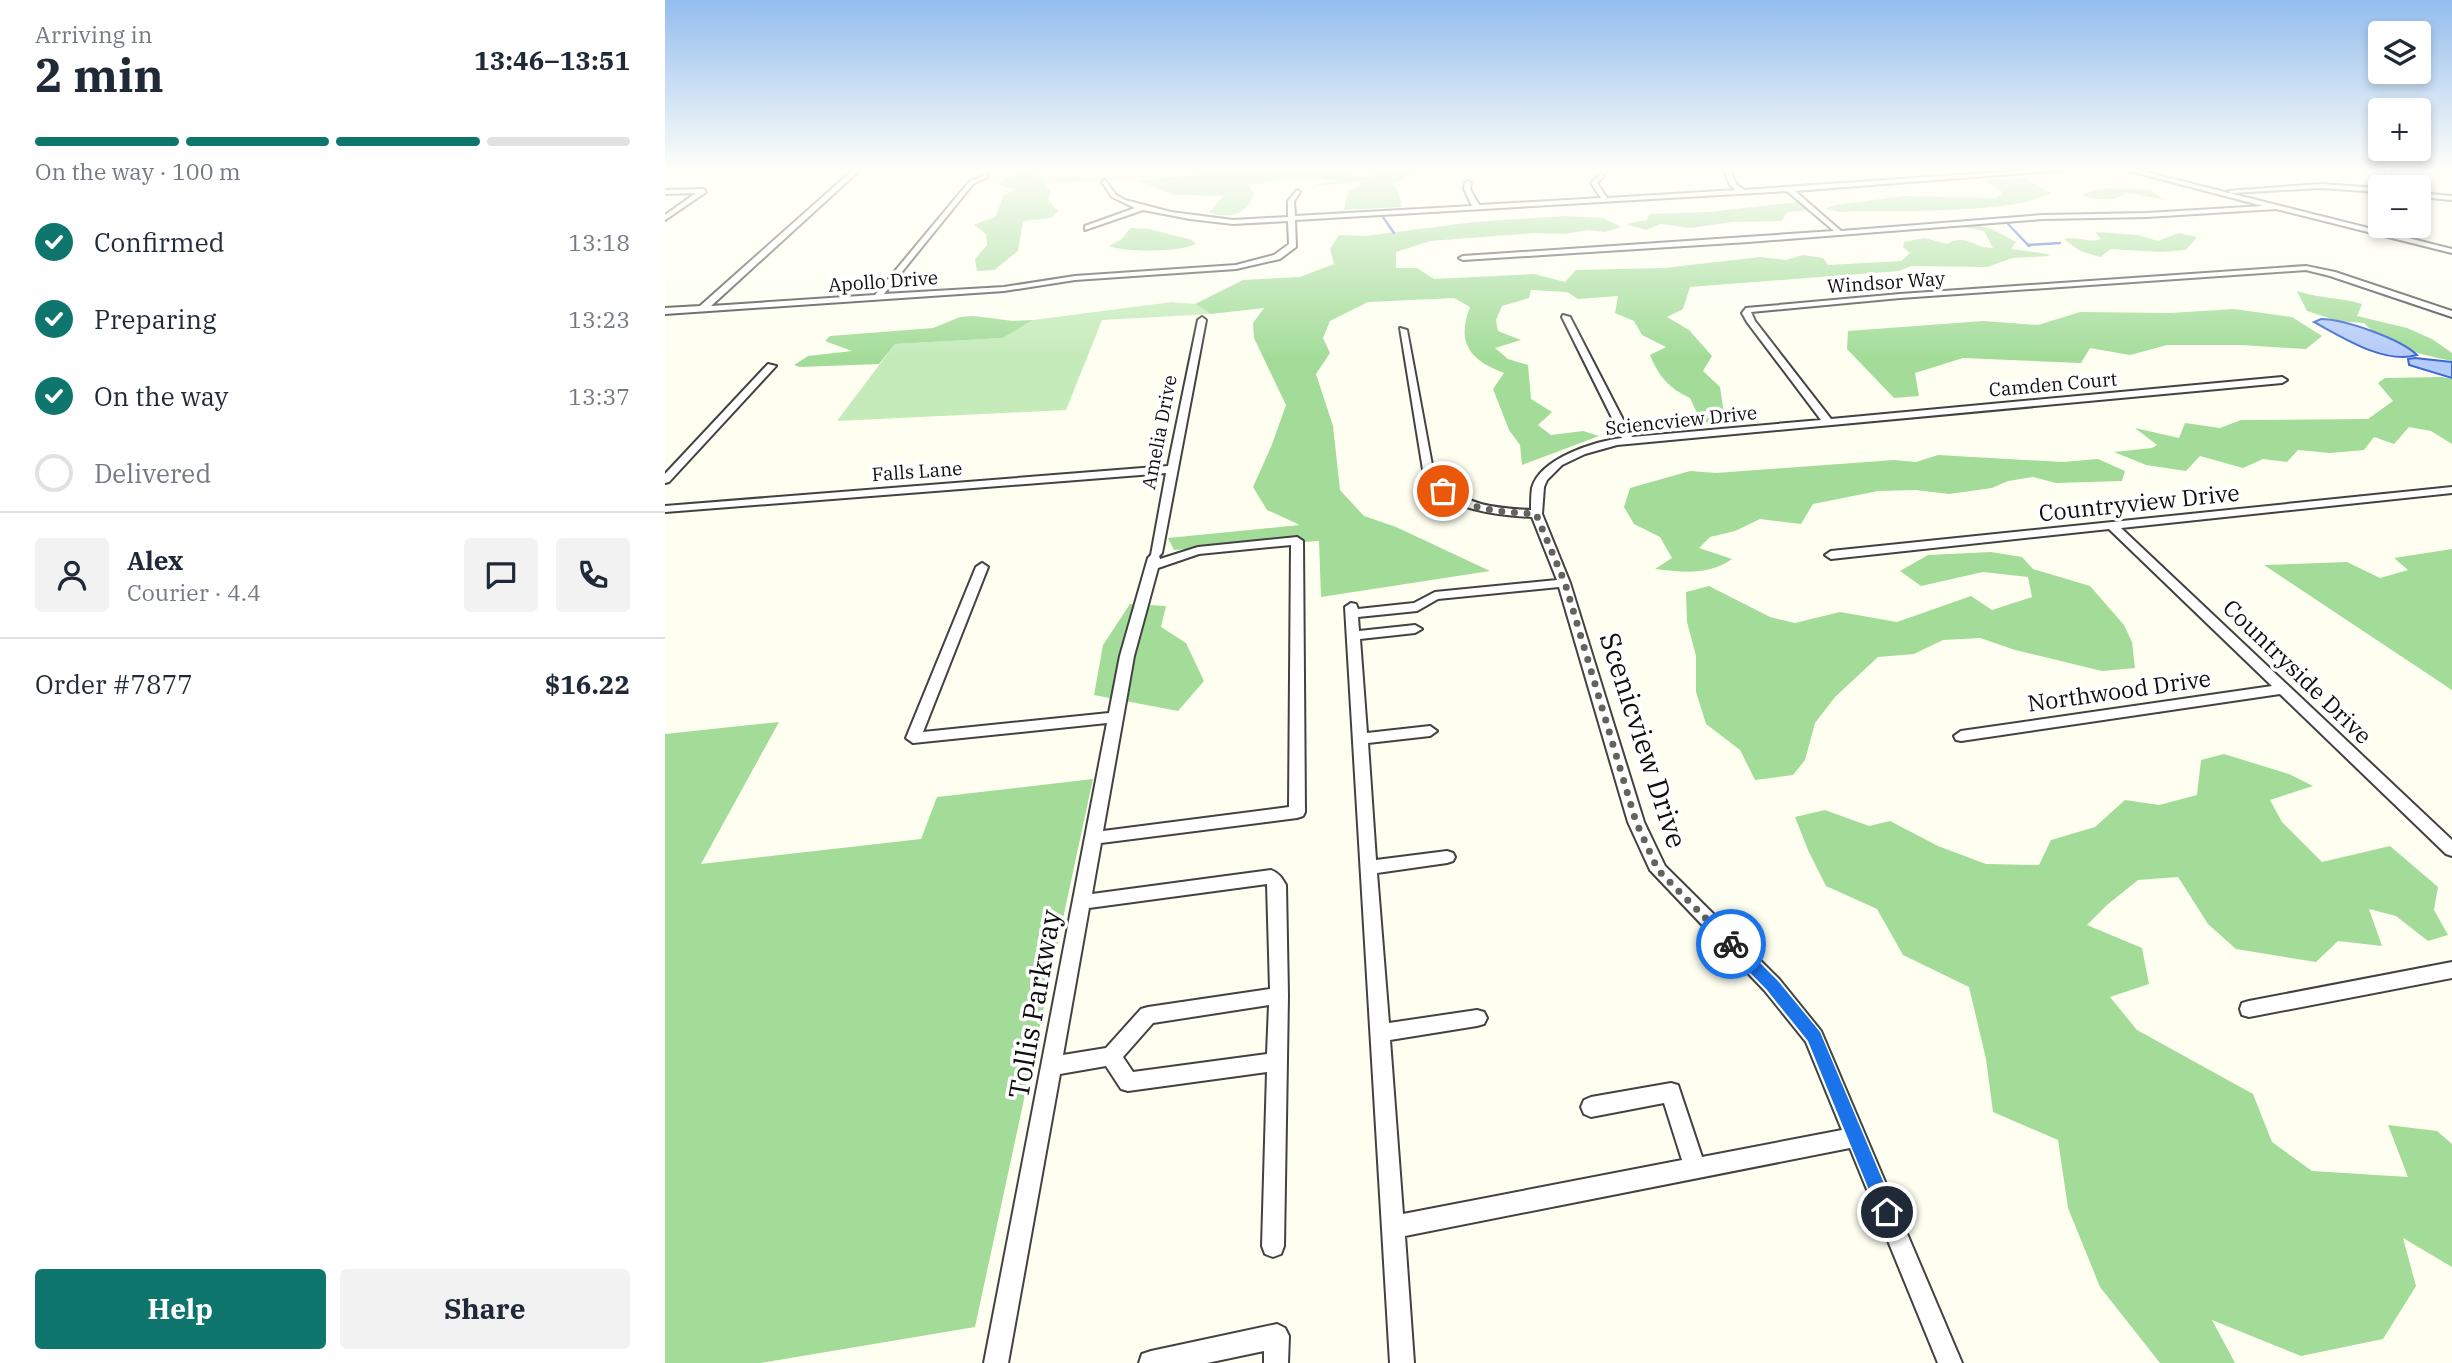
<!DOCTYPE html>
<meta charset="utf-8">
<style>
body{margin:0;font-family:"IBM Plex Serif",serif;background:#f2f2f3;color:#1f2937;height:100vh;display:flex;flex-direction:column;font-size:26px;white-space:nowrap}
*{box-sizing:border-box;margin:0}
p{font-size:23px;color:#747a83}
.icon{flex:none;width:38px;height:38px;fill:none;stroke:currentColor;stroke-width:2;stroke-linecap:round;stroke-linejoin:round}
.map{position:relative;flex:1;overflow:hidden}
.details{display:flex;flex-direction:column;background:#fff;width:665px}
.details>*{flex:none}
.buttons{position:absolute;left:1703px;top:21px;display:grid;gap:14px}
.buttons a{display:grid;place-items:center;width:63px;height:63px;border-radius:7px;background:#fff;box-shadow:0 4px 10px #0003;font-size:35px}
.pin{position:absolute;display:grid;place-items:center;width:60px;height:60px;color:#fff;margin:-30px;border:4px solid #fff;border-radius:50%;box-shadow:0 2px 7px #0007}
.courier{position:absolute;display:grid;place-items:center;width:70px;height:70px;margin:-35px;border:5px solid #1a73e8;border-radius:50%;background:#fff;color:#222;box-shadow:0 2px 9px #0007}
.summary em{font-style:normal;font-weight:800}
.summary div{display:flex;flex-direction:column-reverse}
.summary{display:flex;align-items:center;justify-content:space-between;height:119px;padding:0 35px}
h1{font-size:46px;font-weight:800;line-height:52px}
.bar{display:grid;grid-template-columns:repeat(4,1fr);gap:10px 7px;align-content:center;height:84px;padding:0 35px}
.bar i{height:9px;border-radius:5px;background:#e0e1e3}
.bar .current{background:#0f766e}
.bar p{grid-column:span 4}
.line{display:flex;align-items:center;gap:18px;padding:0 35px;border-top:2px solid #e0e1e3}
.line div{flex:1}
.round{display:grid;place-items:center;flex:none;width:74px;height:74px;border-radius:7px;background:#f2f2f3}
ol{padding:0 35px;list-style:none}
li{display:flex;align-items:center;gap:21px;height:77px}
li p{margin-inline-start:auto}
li .icon{padding:7px;border-radius:50%;background:#0f766e;color:#fff;stroke-width:4}
li:last-child{color:#747a83}
li i{width:38px;height:38px;border:4px solid #e0e1e3;border-radius:50%}
.primary-button{display:flex;gap:14px;margin-top:auto;padding:14px 35px}
.primary-button a{flex:1;height:80px;border-radius:7px;background:#0f766e;color:#fff;font-size:28px;font-weight:800;line-height:80px;text-align:center}
.primary-button a+a{background:#f2f2f3;color:#1f2937}
main{display:flex;flex:1;min-height:0}
.map>svg:first-child{display:block}
.green{fill:#c4ebb9}
.forest{fill:#a2dc98}
.water{fill:#b4caf8;stroke:#3a67d0;stroke-width:2}
.lines{fill:none;stroke-linecap:round;stroke-linejoin:round}
.stream{stroke:#3a67d0;stroke-width:2.5}
.minor-casing{stroke:#424242;stroke-width:4}
.minor{fill:#fff;fill-rule:evenodd}
.route{fill:#1a73e8}
.done{stroke:#63635e;stroke-width:7;stroke-dasharray:0 12.6}
.labels{text-anchor:middle;dominant-baseline:central;stroke-width:7;stroke-linejoin:round;paint-order:stroke}
.far-street-label{font-size:19px;fill:#0f0f0f;stroke:#fff}
.street-label{font-size:23px;fill:#0f0f0f;stroke:#fff}
.near-street-label{font-size:28px;fill:#0f0f0f;stroke:#fff}
</style>
<main>
<section class="details">
<div class="summary"><div><h1>2 min</h1><p>Arriving in</p></div><em>13:46–13:51</em></div>
<div class="bar"><i class="current"></i><i class="current"></i><i class="current"></i><i></i><p>On the way · 100 m</p></div>
<ol>
<li><svg class="icon" aria-label="check" viewBox="0 0 24 24"><path d="M5 12l5 5 9-10"/></svg>Confirmed<p>13:18</p></li>
<li><svg class="icon" aria-label="check" viewBox="0 0 24 24"><path d="M5 12l5 5 9-10"/></svg>Preparing<p>13:23</p></li>
<li><svg class="icon" aria-label="check" viewBox="0 0 24 24"><path d="M5 12l5 5 9-10"/></svg>On the way<p>13:37</p></li>
<li><i></i>Delivered</li>
</ol>
<div class="line" style="height:126px"><a class="round"><svg class="icon" aria-label="person" viewBox="0 0 24 24"><circle cx="12" cy="8" r="4"/><path d="M4 21q1-7 8-7t8 7"/></svg></a><div><b>Alex</b><p>Courier · 4.4</p></div><a class="round"><svg class="icon" aria-label="chat" viewBox="0 0 24 24"><path d="M4 5h16v11H9l-5 4z"/></svg></a><a class="round"><svg class="icon" aria-label="phone" viewBox="0 0 24 24"><path d="M5 4h4l2 5-3 2q2 4 5 5l2-3 5 2v4C11 20 4 13 5 4z"/></svg></a></div>
<div class="line" style="height:91px"><div>Order #7877</div><b>$16.22</b></div>
<div class="primary-button"><a>Help</a><a>Share</a></div>
</section>
<div class="map">
<svg width="1787" height="1363" viewBox="0 0 1787 1363">
<rect width="100%" height="100%" fill="#fefff1"/>
<g class="green">
<polygon points="375,169 614,169 380,184 376,179 365,175"/>
<polygon points="507,302 530,304 546,314 437,320 401,410 172,421 230,344 338,338 368,320"/>
</g>
<g class="forest">
<polygon points="358,169 375,169 366,175 376,179 386,191 383,200 393,211 386,218 358,221 353,251 329,270 312,271 310,259 322,245 321,234 309,225 331,216 338,196 349,190 330,184"/>
<path d="M595,169L662,171L698,177L709,176L686,169L775,171L745,175L727,184L733,190L737,207L679,210L683,191L696,186L692,182L643,187L670,180C642,178 610,178 584,186L589,194C581,216 565,218 544,213L558,196L508,195L473,180Z"/>
<path d="M1359,178L1386,193C1348,215 1224,210 1176,212L1160,209L1170,205L1239,196L1331,198L1339,193L1321,180Z"/>
<path d="M1484,189L1500,200L1461,193C1449,203 1431,199 1417,196C1432,184 1465,190 1484,189Z"/>
<polygon points="1134,202 1141,211 1123,212 1116,221 1067,222 1025,228 996,224 981,230 961,224 982,220 984,214 1044,212"/>
<path d="M900,216L938,218L956,227L940,232L922,230L900,234L871,233L765,241L731,252V268H752L769,279L869,274L900,282L911,270L999,268L1095,257L1121,260L1138,255L1158,258L1163,265L1236,261L1245,253L1238,247L1239,242L1260,238L1282,244C1301,233 1310,249 1328,248L1319,231L1299,227C1321,223 1332,232 1351,242L1346,249L1383,254L1384,256L1348,258L1322,267L1246,266L1234,271L1025,287L1018,309L1002,317L1024,330L1047,356L1038,371L1055,387L1060,421L1043,424L1032,413L1025,398C1004,388 994,377 985,355L1001,347L977,335L969,321L950,313L953,296L913,299L902,292L866,290L864,298L837,306L831,320L833,331L856,340L830,348L843,359L863,365L866,399L887,412L873,425L886,435L918,431L934,436L857,465L855,445L844,430L828,389L839,373C805,360 791,343 805,307L789,298L703,302L665,321L658,338L665,353L651,374L668,426L675,490L699,516L731,527L825,571L656,597L654,541L509,550L503,538L635,525L602,510L588,487L606,447L621,405L589,338L588,323L599,308L546,314L530,304L578,280L635,277L669,264L665,249L674,235L701,236L809,222Z"/>
<path d="M465,228L484,229L527,240L531,244C515,252 460,253 444,246L457,239Z"/>
<path d="M1430,232L1473,235L1493,241L1514,233L1532,237L1521,250L1496,252L1446,249L1435,257L1415,251L1399,239C1412,235 1423,244 1436,239Z"/>
<path d="M1632,291C1656,299 1675,297 1697,304L1692,316L1742,328L1767,339L1787,353V361C1757,355 1720,346 1699,323L1673,321L1642,311Z"/>
<polygon points="1569,309 1627,317 1657,336 1641,349 1576,345 1502,345 1465,355 1425,348 1416,363 1298,358 1250,373 1254,396 1229,398 1182,349 1183,331 1318,321 1373,325 1415,312 1505,313"/>
<polygon points="309,316 348,321 368,320 338,338 230,344 214,364 135,367 129,365 143,356 187,351 160,341 165,336 268,328 295,317"/>
<polygon points="1777,377 1787,379 1787,444 1766,431 1744,427 1729,444 1709,437 1699,450 1665,453 1633,450 1622,462 1598,459 1578,468 1535,456 1521,471 1481,465 1449,452 1487,448 1492,445 1470,428 1514,438 1520,423 1555,428 1576,420 1703,419 1728,401 1713,383 1720,378"/>
<path d="M1273,455L1398,462L1433,459L1460,471L1457,481L1391,483L1368,477L1343,481L1327,488L1284,494L1251,490L1213,491L1148,504L1136,524L1095,519L1070,531L1045,537L1034,548L1067,559C1043,576 1017,572 990,569L1007,558L995,537L969,524L959,507L965,488L1025,471L1051,473L1229,460L1251,462Z"/>
<polygon points="1787,549 1787,690 1599,565 1682,562 1715,578 1743,570 1729,558"/>
<polygon points="1326,552 1357,557 1368,569 1425,586 1459,625 1467,642 1470,668 1437,671 1350,650 1315,638 1278,640 1249,654 1213,657 1170,697 1150,723 1140,760 1128,775 1090,780 1075,750 1041,724 1031,692 1031,656 1022,622 1021,592 1044,586 1105,617 1130,623 1175,612 1232,622 1306,596 1327,610 1367,597 1363,577 1318,572 1256,586 1235,571 1263,555"/>
<polygon points="465,604 501,606 496,627 521,643 539,681 513,711 429,695 438,645"/>
<polygon points="114,722 36,864 256,839 272,797 428,779 310,1327 96,1363 0,1363 0,734"/>
<polygon points="1559,754 1624,774 1648,786 1605,800 1617,822 1657,862 1725,846 1773,887 1769,910 1783,935 1763,941 1731,916 1704,909 1717,946 1673,941 1651,962 1571,949 1543,924 1513,877 1473,880 1442,905 1422,925 1477,948 1484,984 1445,997 1472,1030 1588,1094 1607,1142 1647,1171 1743,1177 1723,1125 1772,1131 1787,1144 1787,1267 1738,1238 1751,1286 1718,1339 1636,1356 1547,1320 1570,1363 1495,1363 1435,1287 1403,1208 1393,1140 1328,1112 1321,1059 1304,987 1238,955 1212,909 1161,886 1143,850 1130,817 1160,810 1204,826 1225,821 1273,846 1321,864 1374,865 1386,840 1430,827 1460,800 1494,805 1532,795 1536,760"/>
</g>
<g class="water">
<path d="M1656,319C1679,319 1736,339 1752,355C1720,365 1677,337 1649,322Z"/>
<polygon points="1750,358 1787,362 1787,378 1744,365 1743,359"/>
</g>
<g class="lines">
<g class="stream">
<polyline points="718,217 729,233"/>
<polyline points="1343,224 1364,246"/>
<polyline points="1363,245 1395,243"/>
</g>
<defs>
<g id="minor">
<polygon points="189,169 196,169 46,306 210,295 304,182 321,174 323,177 308,184 219,294 339,287 410,276 571,265 609,255 624,244 623,221 568,224 525,219 478,210 420,230 420,226 470,208 447,197 437,182 440,180 451,195 460,200 506,212 568,220 623,217 623,201 632,190 635,192 629,201 630,216 807,206 799,189 800,183 803,181 806,183 805,189 814,205 936,198 926,183 936,174 939,176 932,183 942,198 1071,190 1065,185 1059,169 1065,169 1071,184 1079,190 1379,169 1409,169 1130,191 1176,231 1378,215 1482,213 1598,206 1457,169 1468,169 1787,249 1787,253 1611,209 1482,217 1378,219 1083,242 798,260 794,258 798,256 1169,231 1122,191 630,220 631,247 615,259 571,269 410,280 339,291 0,314 0,308 35,306"/>
<polygon points="1720,171 1724,171 1734,187 1728,187"/>
<polygon points="1655,184 1715,188 1715,192 1655,188 1566,193 1563,191"/>
<polygon points="39,189 41,192 0,220 0,215 31,193 0,194 0,190"/>
<polygon points="1754,193 1787,196 1787,200 1754,197"/>
<path d="M1641,266L1670,272L1787,311V317L1665,276L1641,270L1235,298L1086,312L1090,321L1166,419L1617,377L1622,380L1617,383L952,445L920,454L897,465L882,480L879,487L877,514L905,583L979,822L1000,866L1114,979L1156,1031L1297,1363H1273L1185,1148L740,1236L749,1363H725L680,607L686,603L691,604L693,609L749,603L770,592L892,580L867,517C829,515 787,510 760,482L735,328L742,330L770,481C805,505 824,508 866,510C866,503 866,495 867,488C875,458 931,441 957,438L897,317L898,315L905,317L967,437L1156,420L1082,322L1077,313L1081,308L1235,294ZM894,587L963,822L985,870L1100,991L1141,1042L1177,1130L1037,1157L1013,1085L1006,1083L926,1097L919,1100L916,1107L919,1114L926,1117L999,1103L1017,1160L738,1214L725,1040L812,1026L819,1024L822,1018L819,1012L812,1010L724,1023L712,873L782,863L788,861L790,857L788,853L782,851L711,860L703,743L765,736L772,731L765,726L702,733L695,639L750,633L757,629L750,625L694,631L693,617L752,611L773,599Z"/>
<path d="M537,317L541,320L497,553L494,556L495,559L533,547L632,537L638,541L640,812L638,816L632,818L436,843L427,894L606,870C614,873 617,878 621,885L623,996L619,1246L616,1254L608,1257L600,1254L597,1246L602,1072L463,1091L456,1089L441,1066L395,1074L343,1363H319L442,723L248,743L241,738L311,567L317,563L323,567L258,732L444,713L455,656L483,558L486,555L501,473L0,512V506L503,466L533,320ZM626,545L624,807L438,831L469,656L493,568L534,554ZM602,884L605,989L483,1007L476,1009L441,1048L398,1055L424,908ZM604,1005L602,1054L468,1072L458,1057L488,1023Z"/>
<polygon points="103,364 111,366 4,482 0,483 0,474"/>
<polygon points="1787,487 1787,493 1456,528 1787,840 1787,856 1781,854 1615,694 1296,741 1291,740 1289,736 1296,731 1607,686 1444,529 1166,559 1160,555 1166,551"/>
<polygon points="1787,962 1787,978 1584,1017 1577,1015 1575,1009 1577,1003 1584,1001"/>
<polygon points="612,1324 620,1328 624,1336 623,1363 599,1363 599,1351 542,1363 474,1363 477,1354 486,1351"/>
</g>
</defs>
<use href="#minor" class="minor-casing"/>
<use href="#minor" class="minor"/>
</g>
<linearGradient id="sky" x2="0" y2="1"><stop stop-color="#93bdee"/><stop offset="0.47" stop-color="#fffff9"/><stop offset="1" stop-color="#fffff9" stop-opacity="0"/></linearGradient>
<rect width="1787" height="360" fill="url(#sky)"/>
<polygon class="route" points="1066,938 1071,939 1113,981 1155,1032 1231,1212 1229,1219 1222,1221 1216,1219 1143,1041 1102,990 1061,948 1059,944"/>
<g class="lines">
<path class="done" d="M778,491C805,511 839,512 871,514L900,583L971,822L993,870L1066,944"/>
</g>
<g class="labels">
<g class="far-street-label">
<text transform="translate(218 281) rotate(-4)">Apollo Drive</text>
<text transform="translate(1221 282) rotate(-4)">Windsor Way</text>
<text transform="translate(1388 384) rotate(-5)">Camden Court</text>
<text transform="translate(1016 420) rotate(-6)">Sciencview Drive</text>
<text transform="translate(494 432) rotate(-79)">Amelia Drive</text>
<text transform="translate(252 471) rotate(-4)">Falls Lane</text>
</g>
<g class="street-label">
<text transform="translate(1474 502) rotate(-6)">Countryview Drive</text>
<text transform="translate(1633 671) rotate(44)">Countryside Drive</text>
<text transform="translate(1454 690) rotate(-8)">Northwood Drive</text>
</g>
<g class="near-street-label">
<text transform="translate(979 740) rotate(72)">Scenicview Drive</text>
<text transform="translate(369 1004) rotate(-80)">Tollis Parkway</text>
</g>
</g>
</svg>
<div class="buttons">
<a><svg class="icon" aria-label="layers" viewBox="0 0 24 24"><path d="M12 4l9 5-9 5-9-5zM3 14l9 5 9-5"/></svg></a>
<a>+</a>
<a>−</a>
</div>
<div class="pin" style="left:778px;top:491px;background:#ea580c"><svg class="icon" aria-label="bag" viewBox="0 0 24 24"><path d="M5 8h14l-1 12H6zM9 8a3 3 0 0 1 6 0"/></svg></div>
<div class="pin" style="left:1222px;top:1212px;background:#1f2937"><svg class="icon" aria-label="home" viewBox="0 0 24 24"><path d="M3 11l9-7 9 7M6 9v11h12V9"/></svg></div>
<div class="courier" style="left:1066px;top:944px"><svg class="icon" aria-label="bike" viewBox="0 0 24 24"><circle cx="6" cy="16" r="4"/><circle cx="18" cy="16" r="4"/><path d="M6 16l4-8h5l3 8M10 8l3 8H6M13 5h3"/></svg></div>
</div>
</main>
